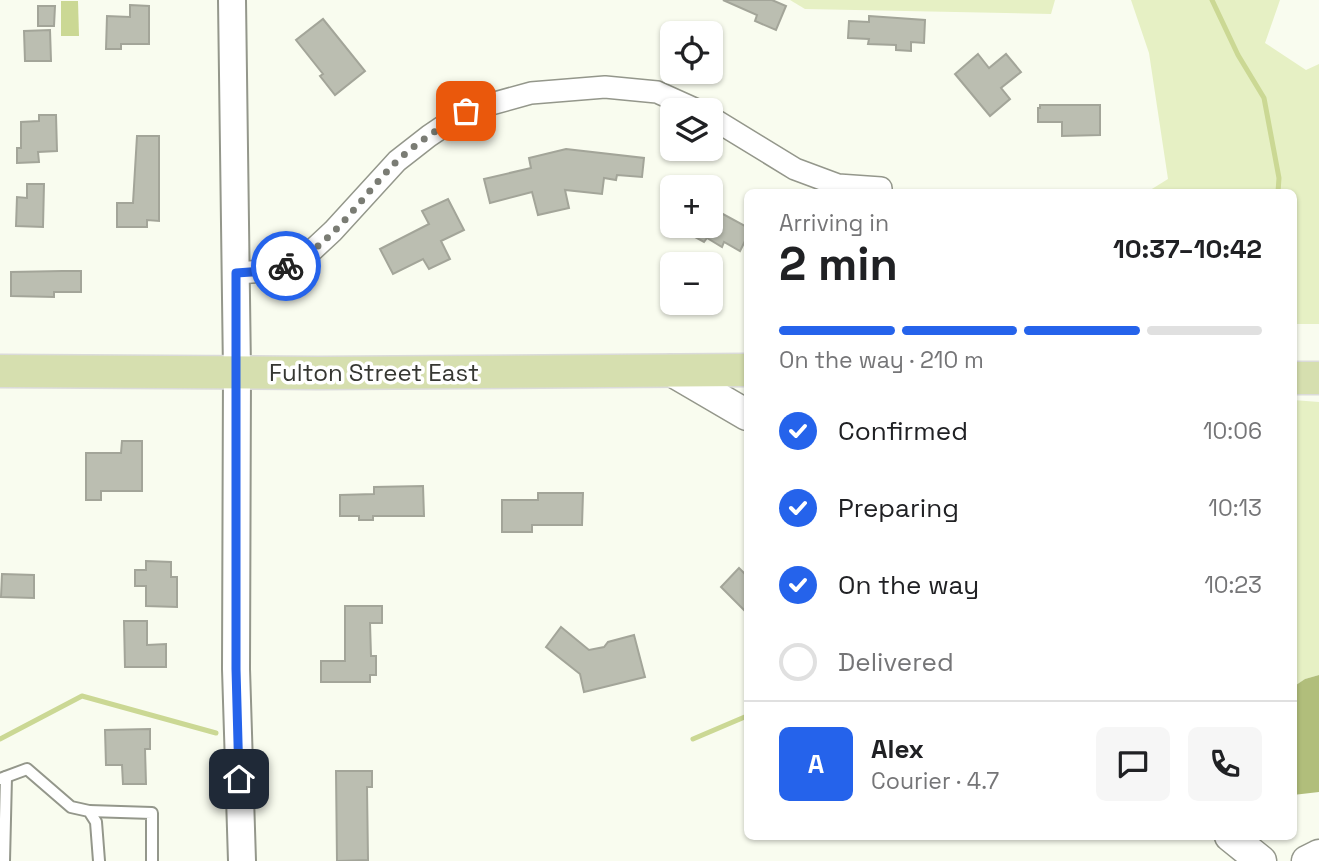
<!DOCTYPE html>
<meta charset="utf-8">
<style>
body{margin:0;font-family:"Space Grotesk",sans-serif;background:#f6f6f6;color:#202124;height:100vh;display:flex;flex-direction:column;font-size:26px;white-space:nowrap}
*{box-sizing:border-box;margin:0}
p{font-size:23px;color:#757577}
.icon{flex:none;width:38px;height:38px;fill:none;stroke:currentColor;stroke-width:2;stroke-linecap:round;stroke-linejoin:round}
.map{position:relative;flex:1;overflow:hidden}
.panel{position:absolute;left:744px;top:189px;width:553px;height:651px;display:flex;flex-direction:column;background:#fff;border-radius:10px;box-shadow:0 2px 5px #0004}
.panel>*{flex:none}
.buttons{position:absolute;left:660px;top:21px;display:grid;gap:14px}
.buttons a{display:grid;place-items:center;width:63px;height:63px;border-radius:10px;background:#fff;box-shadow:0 2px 5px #0004;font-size:35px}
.pin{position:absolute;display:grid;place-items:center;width:60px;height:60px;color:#fff;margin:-30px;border-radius:14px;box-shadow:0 4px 10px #0006}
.courier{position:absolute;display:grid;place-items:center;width:70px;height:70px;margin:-35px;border:5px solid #2563eb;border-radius:50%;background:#fff;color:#222;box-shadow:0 2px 9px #0007}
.summary em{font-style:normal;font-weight:800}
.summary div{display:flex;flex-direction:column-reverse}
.summary{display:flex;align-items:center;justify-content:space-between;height:119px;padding:0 35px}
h1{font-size:46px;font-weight:800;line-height:52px}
.bar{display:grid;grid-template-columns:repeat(4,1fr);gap:10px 7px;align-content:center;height:84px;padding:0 35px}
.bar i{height:9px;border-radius:5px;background:#e0e0e0}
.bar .selected{background:#2563eb}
.bar p{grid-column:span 4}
.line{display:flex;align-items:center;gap:18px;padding:0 35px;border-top:2px solid #e0e0e0}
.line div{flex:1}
.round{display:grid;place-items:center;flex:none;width:74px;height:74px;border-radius:10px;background:#f6f6f6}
ol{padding:0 35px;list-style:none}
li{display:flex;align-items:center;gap:21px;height:77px}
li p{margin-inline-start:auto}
li .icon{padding:7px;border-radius:50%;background:#2563eb;color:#fff;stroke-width:4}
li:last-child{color:#757577}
li i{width:38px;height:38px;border:4px solid #e0e0e0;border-radius:50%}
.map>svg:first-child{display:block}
.green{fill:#e6f0c4}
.forest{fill:#b1be7b}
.water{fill:#cbd894}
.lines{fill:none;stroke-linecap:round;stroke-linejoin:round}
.stream{stroke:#cbd894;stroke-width:5}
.building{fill:#bbbeb1;stroke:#a3a599;stroke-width:2}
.service-casing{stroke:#94978b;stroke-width:14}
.minor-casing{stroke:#94978b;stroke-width:24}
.tertiary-casing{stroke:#94978b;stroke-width:30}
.secondary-casing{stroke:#94978b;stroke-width:33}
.primary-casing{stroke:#dbdbda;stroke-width:35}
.service{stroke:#fff;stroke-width:10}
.minor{stroke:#fff;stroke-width:21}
.tertiary{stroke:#fff;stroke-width:26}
.secondary{stroke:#fff;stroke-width:30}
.primary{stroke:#d6dfaf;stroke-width:32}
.done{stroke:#7a7c74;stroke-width:7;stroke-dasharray:0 12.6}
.route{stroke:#2563eb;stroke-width:9}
.labels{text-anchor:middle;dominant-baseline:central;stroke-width:7;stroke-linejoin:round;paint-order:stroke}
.street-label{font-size:24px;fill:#363732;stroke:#fff}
</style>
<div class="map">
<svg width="1319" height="861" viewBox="0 0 1319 861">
<rect width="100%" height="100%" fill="#f9fcef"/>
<g class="green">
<polygon points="790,0 1055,0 1051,14 805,9"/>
<polygon points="1131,0 1280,0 1265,43 1306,70 1319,64 1319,324 1293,324 1293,192 1147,192 1168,179 1149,53"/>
<polygon points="1293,400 1319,402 1319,675 1305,679 1293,687"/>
</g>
<polygon class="forest" points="1319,675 1319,792 1293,795 1293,687 1305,679"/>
<polygon class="water" points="61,1 78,1 79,36 61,36"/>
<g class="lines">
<g class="stream">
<polyline points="1212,0 1238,55 1264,98 1279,178 1278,192"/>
<polyline points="0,739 82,696 216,733"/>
<polyline points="693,739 747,716"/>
</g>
</g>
<g class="building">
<polygon points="723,0 772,0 786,6 776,30 755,21 757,15"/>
<polygon points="130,5 149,6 149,44 121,44 121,49 106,49 107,16 130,17"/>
<polygon points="38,6 55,6 54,26 38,26"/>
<polygon points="869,16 925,20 924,43 911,42 911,51 896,50 896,45 868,44 869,39 848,38 849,21 869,22"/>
<polygon points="323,19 365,71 335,95 320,76 323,74 296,40"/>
<polygon points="50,30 51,61 25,61 24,31"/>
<polygon points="978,54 989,68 1006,54 1021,72 1001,88 1010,99 990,116 955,74"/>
<polygon points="1040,105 1100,105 1100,135 1062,136 1062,122 1038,122 1038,108 1040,108"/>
<polygon points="39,115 56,115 57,151 38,152 39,162 17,163 17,148 21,148 21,122 39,121"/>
<polygon points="137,136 159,136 159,221 147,220 147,227 117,227 117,203 133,203"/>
<polygon points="566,149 644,158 642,177 617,175 616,180 604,178 602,194 565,190 569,208 538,215 532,192 490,203 484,179 531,168 529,158"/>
<polygon points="27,184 44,184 43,227 16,226 17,197 27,198"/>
<polygon points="448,199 464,230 441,241 450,259 429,269 423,259 393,274 380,249 429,224 422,211"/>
<polygon points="710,207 747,227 747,237 740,251 724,242 722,247 707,238 704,242 675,226 710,226"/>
<polygon points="62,271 81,271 81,292 54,292 54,297 11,296 11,272"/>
<polygon points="122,441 142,441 142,491 101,491 101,500 86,500 86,453 121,453"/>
<polygon points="423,486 424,516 373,516 373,520 359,520 359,516 340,516 340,495 374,494 374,487"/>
<polygon points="538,493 583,493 582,525 532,525 532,532 502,532 502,500 538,500"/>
<polygon points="146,561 171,562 171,577 177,577 177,607 146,606 146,586 135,586 135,570 146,570"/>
<polygon points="739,568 747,576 747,613 721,587"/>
<polygon points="2,574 34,575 34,598 1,597"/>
<polygon points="345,606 382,606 382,623 370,623 371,656 376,656 376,675 370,675 370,682 321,682 321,661 345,661"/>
<polygon points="124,621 147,621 147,645 166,644 166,667 125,667"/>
<polygon points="561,627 589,650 604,647 608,642 634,635 645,677 584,692 580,674 546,647"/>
<polygon points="150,729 150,749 145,749 146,784 123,784 122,765 106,765 105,730"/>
<polygon points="336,771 372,771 372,787 367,787 368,860 337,861"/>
</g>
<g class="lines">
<defs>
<g id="service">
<polyline points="0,779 27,769 71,807 89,811 96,822 99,861"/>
<polyline points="89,811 152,813 152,861"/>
<polyline points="4,861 6,777"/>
</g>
<g id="minor">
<polyline points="710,117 795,169 838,185 881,188"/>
<polyline points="236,273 265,271 286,266 304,258 333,231 397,161 429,136 466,111 531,93 605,87 657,92 697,110"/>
</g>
<polyline id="tertiary" points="232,0 237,372 236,669 242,861"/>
<g id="secondary">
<polyline points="670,370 747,415"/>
<polyline points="1230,836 1261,861"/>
<polyline points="1307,861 1319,855"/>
</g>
<g id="primary">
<polyline points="0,371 318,373 747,370"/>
<polyline points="1293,378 1319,378"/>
</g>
</defs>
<use href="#service" class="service-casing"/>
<use href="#minor" class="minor-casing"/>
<use href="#tertiary" class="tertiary-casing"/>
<use href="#secondary" class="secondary-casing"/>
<use href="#primary" class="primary-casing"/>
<use href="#service" class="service"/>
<use href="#minor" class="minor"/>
<use href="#tertiary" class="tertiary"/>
<use href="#secondary" class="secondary"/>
<use href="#primary" class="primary"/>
</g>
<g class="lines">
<path class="done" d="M286,266C332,246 361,197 396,162C417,142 442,127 466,111"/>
<polyline class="route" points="239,779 236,669 236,273 265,271 286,266"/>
</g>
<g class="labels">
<g class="street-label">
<text x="374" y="372">Fulton Street East</text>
</g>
</g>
</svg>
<div class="buttons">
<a><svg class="icon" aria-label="locate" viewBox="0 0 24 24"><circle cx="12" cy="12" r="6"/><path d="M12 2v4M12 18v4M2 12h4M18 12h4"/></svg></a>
<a><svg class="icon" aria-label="layers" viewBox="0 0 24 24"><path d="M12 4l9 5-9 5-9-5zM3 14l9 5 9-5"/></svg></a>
<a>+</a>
<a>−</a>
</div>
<div class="pin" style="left:466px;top:111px;background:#ea580c"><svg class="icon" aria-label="bag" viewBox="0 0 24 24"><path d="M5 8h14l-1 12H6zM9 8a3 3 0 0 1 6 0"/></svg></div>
<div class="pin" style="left:239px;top:779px;background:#1f2937"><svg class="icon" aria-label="home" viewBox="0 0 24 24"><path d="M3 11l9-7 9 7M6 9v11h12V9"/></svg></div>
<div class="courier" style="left:286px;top:266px"><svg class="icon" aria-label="bike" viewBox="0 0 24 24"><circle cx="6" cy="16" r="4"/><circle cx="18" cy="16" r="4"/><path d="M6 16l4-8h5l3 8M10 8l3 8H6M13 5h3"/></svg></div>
<section class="panel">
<div class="summary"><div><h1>2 min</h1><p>Arriving in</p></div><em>10:37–10:42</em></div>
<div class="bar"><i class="selected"></i><i class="selected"></i><i class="selected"></i><i></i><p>On the way · 210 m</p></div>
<ol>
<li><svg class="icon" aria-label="check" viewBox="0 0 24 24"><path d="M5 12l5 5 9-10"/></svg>Confirmed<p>10:06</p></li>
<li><svg class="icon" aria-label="check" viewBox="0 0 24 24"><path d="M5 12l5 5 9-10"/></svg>Preparing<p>10:13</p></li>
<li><svg class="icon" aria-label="check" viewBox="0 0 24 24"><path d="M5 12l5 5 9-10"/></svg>On the way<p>10:23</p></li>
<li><i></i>Delivered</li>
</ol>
<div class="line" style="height:126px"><b class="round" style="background:#2563eb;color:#fff">A</b><div><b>Alex</b><p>Courier · 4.7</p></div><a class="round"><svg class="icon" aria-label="chat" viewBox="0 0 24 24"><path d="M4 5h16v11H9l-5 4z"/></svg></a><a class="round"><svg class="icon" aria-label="phone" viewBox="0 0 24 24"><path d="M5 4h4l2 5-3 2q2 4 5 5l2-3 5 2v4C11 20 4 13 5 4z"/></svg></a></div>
</section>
</div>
